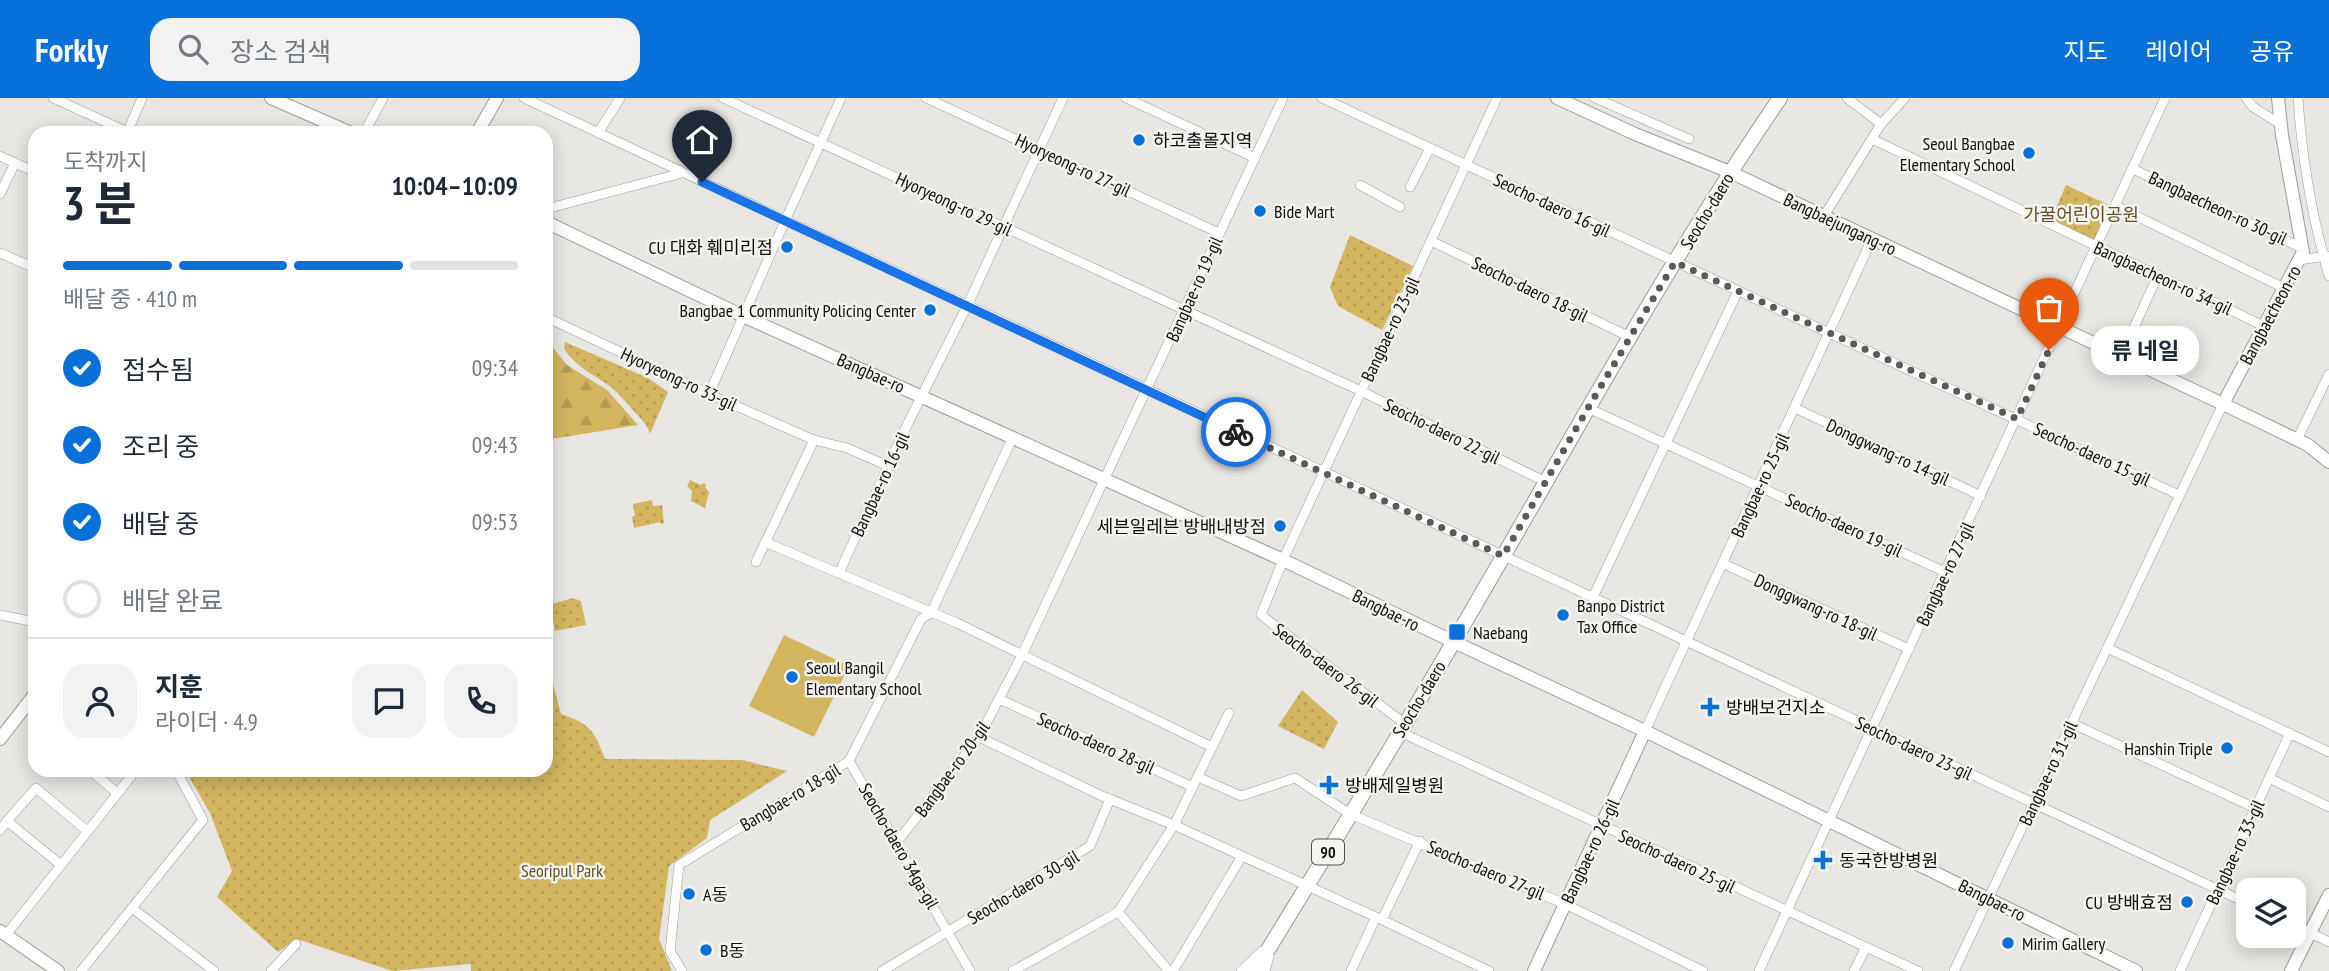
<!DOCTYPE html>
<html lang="ko">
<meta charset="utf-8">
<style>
body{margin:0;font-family:"PT Sans Narrow","Noto Sans KR",sans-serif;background:#f2f2f3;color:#1f2937;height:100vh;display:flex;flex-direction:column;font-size:26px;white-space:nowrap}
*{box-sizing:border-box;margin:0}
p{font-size:23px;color:#747a83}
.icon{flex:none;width:38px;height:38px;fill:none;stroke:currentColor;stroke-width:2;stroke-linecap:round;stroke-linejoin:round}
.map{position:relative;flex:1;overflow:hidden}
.side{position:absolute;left:28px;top:28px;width:525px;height:651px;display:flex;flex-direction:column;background:#fff;border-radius:21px;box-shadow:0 4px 18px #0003}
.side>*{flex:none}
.buttons{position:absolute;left:2236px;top:780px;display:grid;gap:14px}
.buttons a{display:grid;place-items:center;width:70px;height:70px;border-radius:14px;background:#fff;box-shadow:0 4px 18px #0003;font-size:35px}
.pin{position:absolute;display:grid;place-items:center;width:60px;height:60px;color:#fff;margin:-72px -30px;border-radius:50% 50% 50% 0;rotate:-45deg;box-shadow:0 0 7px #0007}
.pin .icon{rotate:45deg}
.courier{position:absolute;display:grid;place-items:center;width:70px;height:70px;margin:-35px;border:5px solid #1a73e8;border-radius:50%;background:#fff;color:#222;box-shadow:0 2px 9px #0007}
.bubble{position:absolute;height:49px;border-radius:21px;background:#fff;box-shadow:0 4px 18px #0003;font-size:23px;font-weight:700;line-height:49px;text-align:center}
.overview em{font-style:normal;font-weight:700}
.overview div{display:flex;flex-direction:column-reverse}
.overview{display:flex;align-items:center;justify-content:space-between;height:119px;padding:0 35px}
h1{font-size:46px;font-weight:700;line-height:52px}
.bar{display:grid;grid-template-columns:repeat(4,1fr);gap:10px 7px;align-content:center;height:84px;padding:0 35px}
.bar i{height:9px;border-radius:5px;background:#e0e1e3}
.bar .active{background:#0871d9}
.bar p{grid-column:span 4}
.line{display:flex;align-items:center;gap:18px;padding:0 35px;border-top:2px solid #e0e1e3}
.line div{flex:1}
.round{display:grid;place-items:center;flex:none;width:74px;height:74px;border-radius:21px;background:#f2f2f3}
ol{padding:0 35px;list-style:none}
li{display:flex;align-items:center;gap:21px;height:77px}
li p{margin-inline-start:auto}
li .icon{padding:7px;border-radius:50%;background:#0871d9;color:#fff;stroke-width:4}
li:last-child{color:#747a83}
li i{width:38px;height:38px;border:4px solid #e0e1e3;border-radius:50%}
header{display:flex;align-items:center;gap:42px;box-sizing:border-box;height:98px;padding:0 35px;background:#0871d9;color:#fff}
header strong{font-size:33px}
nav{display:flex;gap:38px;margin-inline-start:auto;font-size:24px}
.search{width:490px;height:63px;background:#f2f2f3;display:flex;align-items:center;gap:18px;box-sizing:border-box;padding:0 24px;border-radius:21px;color:#747a83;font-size:26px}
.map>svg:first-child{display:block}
.forest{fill:url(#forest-firs)}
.park{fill:url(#park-dots)}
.garden{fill:#d3b560}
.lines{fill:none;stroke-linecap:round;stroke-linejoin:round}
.street-casing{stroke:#9c9b98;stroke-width:10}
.secondary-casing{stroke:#9c9b98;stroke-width:14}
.primary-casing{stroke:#9c9b98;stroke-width:16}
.street{stroke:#fff;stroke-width:9}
.secondary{stroke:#fff;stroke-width:12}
.primary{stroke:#fff;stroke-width:14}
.done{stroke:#5a5a58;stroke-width:7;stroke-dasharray:0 12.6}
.route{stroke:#1a73e8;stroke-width:9}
.poi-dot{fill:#0871d9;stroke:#f4f3ef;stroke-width:2.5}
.labels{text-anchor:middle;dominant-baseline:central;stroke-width:5;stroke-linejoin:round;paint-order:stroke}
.shield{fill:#f4f3ef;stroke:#535351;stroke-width:2}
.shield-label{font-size:16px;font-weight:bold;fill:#0e0e0d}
.poi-label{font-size:18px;fill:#0e0e0d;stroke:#f4f3ef;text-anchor:start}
.street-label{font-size:18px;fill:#0e0e0d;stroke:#f4f3ef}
.park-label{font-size:18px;fill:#605126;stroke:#f4f3ef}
</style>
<header>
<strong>Forkly</strong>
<div class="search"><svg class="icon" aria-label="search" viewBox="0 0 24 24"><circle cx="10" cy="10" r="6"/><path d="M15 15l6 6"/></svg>장소 검색</div>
<nav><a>지도</a><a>레이어</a><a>공유</a></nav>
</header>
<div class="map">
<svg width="2329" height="873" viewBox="0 0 2329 873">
<defs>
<pattern id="forest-firs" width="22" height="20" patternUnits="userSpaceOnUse" patternTransform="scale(1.75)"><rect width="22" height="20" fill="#d3b560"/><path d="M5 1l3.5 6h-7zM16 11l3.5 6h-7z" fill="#b49a52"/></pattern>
<pattern id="park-dots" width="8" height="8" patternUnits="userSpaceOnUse" patternTransform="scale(1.75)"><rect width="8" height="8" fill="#d3b560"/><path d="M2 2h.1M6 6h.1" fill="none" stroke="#b49a52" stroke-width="1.8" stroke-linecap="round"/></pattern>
</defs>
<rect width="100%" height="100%" fill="#e7e6e2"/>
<polygon class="forest" points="546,241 567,267 607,292 638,327 546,342"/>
<g class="park">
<polygon points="2066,87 2113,109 2095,145 2050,124"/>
<polygon points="1350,137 1413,168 1382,232 1338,208 1330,189"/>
<path d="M565,244L648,280L668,294L650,336C647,326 641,321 634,313C627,305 619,296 611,289C594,277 576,269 564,251Z"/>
<polygon points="690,382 701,387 703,385 706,386 705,389 709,394 705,410 691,403 692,393 687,388"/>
<polygon points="652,402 653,408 662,407 664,425 661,426 660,424 634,430 632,419 635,418 633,406"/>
<polygon points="573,500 581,503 586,527 555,533 551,510 552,506"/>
<path d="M546,560L561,616C591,626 594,633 605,661L742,662L787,673L710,722L707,740L669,768L659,841L672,873H471V866L392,873L297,841L278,854L217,799L232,773L210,715L185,672H546Z"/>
<polygon points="1302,592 1338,624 1324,651 1278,628"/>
</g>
<polygon class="garden" points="784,537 849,568 814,639 749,608"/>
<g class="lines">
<defs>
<g id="street">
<polyline points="53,0 130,35"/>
<polyline points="524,0 2249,806"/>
<polyline points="723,0 1361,293 1546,384"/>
<polyline points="926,0 1219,135"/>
<polyline points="1126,0 1255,60"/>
<polyline points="1322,0 2179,397"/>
<polyline points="1595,0 1689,41"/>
<polyline points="1847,0 1881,26"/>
<polyline points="2246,0 2253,9 2280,26"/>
<path d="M2298,0C2302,60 2312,120 2329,178"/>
<polyline points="127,35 142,0"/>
<polyline points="364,35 383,0"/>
<polyline points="598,35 620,0"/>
<polyline points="1872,41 2264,228"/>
<polyline points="0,58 35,74"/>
<polyline points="2133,71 2302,150"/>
<polyline points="1360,87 1400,109"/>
<polyline points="1410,89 1430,50"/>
<polyline points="0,96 15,65"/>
<polyline points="2116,108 2284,190"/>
<polyline points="546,111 682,75"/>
<polyline points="1824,118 1881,26 1905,0"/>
<polyline points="1431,143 1630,239"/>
<polyline points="0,155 35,170"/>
<polyline points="2299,162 2327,158"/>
<polyline points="546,219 709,296 814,342 847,350 888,368"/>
<polyline points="2121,258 2158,177"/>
<polyline points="709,296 785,123 841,0"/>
<polyline points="1588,310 1945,474"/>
<polyline points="1795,310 1981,398"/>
<polyline points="2297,342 2329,276"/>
<polyline points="765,444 957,525 1212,649"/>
<polyline points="756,464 814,342"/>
<polyline points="1724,466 1909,551"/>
<polyline points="839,475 906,329 967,208 1063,0"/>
<polyline points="1593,499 1738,193"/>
<polyline points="0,517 35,524"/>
<polyline points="2107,550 2329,654"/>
<polyline points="999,601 1193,689"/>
<polyline points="2071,625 2255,710"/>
<polyline points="1405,626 1261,517 1283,462 1497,0"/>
<polyline points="1645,633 1872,141"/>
<polyline points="1400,634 1918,873"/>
<polyline points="979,639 1102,698 1174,727 1376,819 1489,873"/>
<polyline points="849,663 970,873"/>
<polyline points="90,672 117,695"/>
<polyline points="1198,679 1241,698 1295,680 1350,716 1565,806 1703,873"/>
<polyline points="2269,680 2329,709"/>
<polyline points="0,732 7,723"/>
<polyline points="897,744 979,639 1022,557 1283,0"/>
<polyline points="61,767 7,723 36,690 87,733"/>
<polyline points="132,810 214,873"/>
<polyline points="1118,814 1169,873"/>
<polyline points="1382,822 1420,743"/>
<polyline points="2294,827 2329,844"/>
<polyline points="6,837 136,672"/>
<polyline points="81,873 203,722 176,672"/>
<polyline points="271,873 296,846"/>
<polyline points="682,873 670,853 679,767 849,663 921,521 931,515 1013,339"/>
<polyline points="882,873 1090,748 1110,701"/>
<polyline points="1013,873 1118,814 1174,727 1229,615"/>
<polyline points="1173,873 1242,758"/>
<polyline points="1241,873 1262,853"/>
<polyline points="1265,873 1269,858"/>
<polyline points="1351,873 1376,819"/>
<polyline points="1759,873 2165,0"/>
<polyline points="1854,873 1866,849"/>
<polyline points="1954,873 2223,306"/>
<polyline points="2180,873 2290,635"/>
</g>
<g id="secondary">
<polyline points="271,0 351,35"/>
<polyline points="1557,0 1635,36 1730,74 2223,306 2308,347 2329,364"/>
<polyline points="477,35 497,0"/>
<polyline points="546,124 743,218 1283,462 1454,544 1645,633 2136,873"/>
<polyline points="2223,306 2303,154 2282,37 2278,0"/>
<polyline points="0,641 35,596"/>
<polyline points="0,833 58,873"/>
<polyline points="1534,873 1645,633"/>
<polyline points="2291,873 2329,797"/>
</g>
<path id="primary" d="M1255,873C1322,763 1390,654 1454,543C1561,361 1661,174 1780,0"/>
</defs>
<use href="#street" class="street-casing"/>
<use href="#secondary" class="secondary-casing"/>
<use href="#primary" class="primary-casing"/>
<use href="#street" class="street"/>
<use href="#secondary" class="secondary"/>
<use href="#primary" class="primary"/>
</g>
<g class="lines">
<polyline class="done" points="1236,334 1503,458 1588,310 1675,164 2017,321 2049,252"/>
<polyline class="route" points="702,84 1236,334"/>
</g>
<g class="poi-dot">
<circle cx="1139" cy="42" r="7"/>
<circle cx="2029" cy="55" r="7"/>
<circle cx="1260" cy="113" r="7"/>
<circle cx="787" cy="149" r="7"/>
<circle cx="930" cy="212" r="7"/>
<circle cx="1280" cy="428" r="7"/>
<circle cx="1563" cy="517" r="7"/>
<rect x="1448" y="525" width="18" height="18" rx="3.5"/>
<circle cx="792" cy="579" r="7"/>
<path d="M1706.5 598.5h7v7h7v7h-7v7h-7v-7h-7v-7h7z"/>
<circle cx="2227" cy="650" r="7"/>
<path d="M1325.5 676.5h7v7h7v7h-7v7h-7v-7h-7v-7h7z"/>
<path d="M1819.5 751.5h7v7h7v7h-7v7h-7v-7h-7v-7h7z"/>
<circle cx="689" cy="796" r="7"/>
<circle cx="2187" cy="804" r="7"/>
<circle cx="2008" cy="845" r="7"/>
<circle cx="706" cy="852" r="7"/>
</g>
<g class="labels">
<rect class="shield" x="1312" y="741.5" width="32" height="25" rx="5"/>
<g class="shield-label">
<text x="1328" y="754">90</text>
</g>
<g class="poi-label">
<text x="1153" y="42">하코출몰지역</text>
<text x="2015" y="45" text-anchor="end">Seoul Bangbae<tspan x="2015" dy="21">Elementary School</tspan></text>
<text x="1274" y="113">Bide Mart</text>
<text x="773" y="149" text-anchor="end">CU 대화 훼미리점</text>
<text x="916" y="212" text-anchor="end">Bangbae 1 Community Policing Center</text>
<text x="1266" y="428" text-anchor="end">세븐일레븐 방배내방점</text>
<text x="1577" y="507">Banpo District<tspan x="1577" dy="21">Tax Office</tspan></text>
<text x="1473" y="534">Naebang</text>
<text x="806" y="569">Seoul Bangil<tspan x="806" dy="21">Elementary School</tspan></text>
<text x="1726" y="609">방배보건지소</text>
<text x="2213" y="650" text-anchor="end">Hanshin Triple</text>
<text x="1345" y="687">방배제일병원</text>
<text x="1839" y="762">동국한방병원</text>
<text x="703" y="796">A동</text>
<text x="2173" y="804" text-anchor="end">CU 방배효점</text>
<text x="2022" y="845">Mirim Gallery</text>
<text x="720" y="852">B동</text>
</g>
<g class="street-label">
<text transform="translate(1073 67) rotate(25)">Hyoryeong-ro 27-gil</text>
<text transform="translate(954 106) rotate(25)">Hyoryeong-ro 29-gil</text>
<text transform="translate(1552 107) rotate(25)">Seocho-daero 16-gil</text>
<text transform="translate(2218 110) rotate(25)">Bangbaecheon-ro 30-gil</text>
<text transform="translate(1707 113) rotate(-59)">Seocho-daero</text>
<text transform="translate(1840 126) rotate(25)">Bangbaejungang-ro</text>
<text transform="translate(2163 180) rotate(25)">Bangbaecheon-ro 34-gil</text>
<text transform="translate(1194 191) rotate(-66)">Bangbae-ro 19-gil</text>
<text transform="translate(1530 191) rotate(26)">Seocho-daero 18-gil</text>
<text transform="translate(2270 217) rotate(-62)">Bangbaecheon-ro</text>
<text transform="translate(1390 231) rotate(-65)">Bangbae-ro 23-gil</text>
<text transform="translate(871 275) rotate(24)">Bangbae-ro</text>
<text transform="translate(679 281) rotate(25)">Hyoryeong-ro 33-gil</text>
<text transform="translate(1442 333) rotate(26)">Seocho-daero 22-gil</text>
<text transform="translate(1888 354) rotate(25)">Donggwang-ro 14-gil</text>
<text transform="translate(2092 356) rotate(25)">Seocho-daero 15-gil</text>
<text transform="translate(880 386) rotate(-65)">Bangbae-ro 16-gil</text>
<text transform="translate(1760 387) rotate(-65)">Bangbae-ro 25-gil</text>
<text transform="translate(1844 427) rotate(25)">Seocho-daero 19-gil</text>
<text transform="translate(1945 476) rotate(-65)">Bangbae-ro 27-gil</text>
<text transform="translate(1816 509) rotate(25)">Donggwang-ro 18-gil</text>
<text transform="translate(1386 512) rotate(26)">Bangbae-ro</text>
<text transform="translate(1326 567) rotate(37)">Seocho-daero 26-gil</text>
<text transform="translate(1419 601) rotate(-59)">Seocho-daero</text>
<text transform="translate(1096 645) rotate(24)">Seocho-daero 28-gil</text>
<text transform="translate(1914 650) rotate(25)">Seocho-daero 23-gil</text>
<text transform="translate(952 671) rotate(-54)">Bangbae-ro 20-gil</text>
<text transform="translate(2048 675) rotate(-65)">Bangbae-ro 31-gil</text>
<text transform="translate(790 699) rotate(-31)">Bangbae-ro 18-gil</text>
<text transform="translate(899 748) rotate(60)">Seocho-daero 34ga-gil</text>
<text transform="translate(1590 753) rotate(-65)">Bangbae-ro 26-gil</text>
<text transform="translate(2235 754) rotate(-65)">Bangbae-ro 33-gil</text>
<text transform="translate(1677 763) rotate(25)">Seocho-daero 25-gil</text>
<text transform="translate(1486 772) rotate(23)">Seocho-daero 27-gil</text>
<text transform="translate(1023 789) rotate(-31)">Seocho-daero 30-gil</text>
<text transform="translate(1992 802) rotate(26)">Bangbae-ro</text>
</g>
<g class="park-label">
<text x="2081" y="116">가꿀어린이공원</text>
<text x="562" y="772">Seoripul Park</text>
</g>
</g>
</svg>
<div class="buttons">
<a><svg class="icon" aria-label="layers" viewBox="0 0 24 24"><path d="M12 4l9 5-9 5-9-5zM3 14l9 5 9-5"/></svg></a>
</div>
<div class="pin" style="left:2049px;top:252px;background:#ea580c"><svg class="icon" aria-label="bag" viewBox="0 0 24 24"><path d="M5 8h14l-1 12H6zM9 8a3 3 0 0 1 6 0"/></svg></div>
<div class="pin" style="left:702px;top:84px;background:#1f2937"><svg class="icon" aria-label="home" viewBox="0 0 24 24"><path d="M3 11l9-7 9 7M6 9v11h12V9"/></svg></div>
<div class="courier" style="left:1236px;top:334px"><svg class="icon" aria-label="bike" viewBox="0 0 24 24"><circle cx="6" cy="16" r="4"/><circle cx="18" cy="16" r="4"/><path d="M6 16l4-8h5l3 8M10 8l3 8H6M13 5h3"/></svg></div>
<div class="bubble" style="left:2091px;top:228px;width:108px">류 네일</div>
<section class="side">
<div class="overview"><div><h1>3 분</h1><p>도착까지</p></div><em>10:04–10:09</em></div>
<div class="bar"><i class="active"></i><i class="active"></i><i class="active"></i><i></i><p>배달 중 · 410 m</p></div>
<ol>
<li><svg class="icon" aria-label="check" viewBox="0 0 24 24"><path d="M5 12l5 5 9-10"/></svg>접수됨<p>09:34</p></li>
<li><svg class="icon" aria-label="check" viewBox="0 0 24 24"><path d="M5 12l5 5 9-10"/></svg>조리 중<p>09:43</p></li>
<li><svg class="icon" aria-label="check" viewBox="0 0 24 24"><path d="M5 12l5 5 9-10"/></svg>배달 중<p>09:53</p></li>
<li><i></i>배달 완료</li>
</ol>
<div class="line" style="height:126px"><a class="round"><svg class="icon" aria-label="person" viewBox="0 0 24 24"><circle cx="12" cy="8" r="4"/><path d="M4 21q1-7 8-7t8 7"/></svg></a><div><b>지훈</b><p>라이더 · 4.9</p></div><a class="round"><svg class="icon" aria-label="chat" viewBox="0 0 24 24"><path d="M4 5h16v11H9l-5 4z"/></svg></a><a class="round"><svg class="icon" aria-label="phone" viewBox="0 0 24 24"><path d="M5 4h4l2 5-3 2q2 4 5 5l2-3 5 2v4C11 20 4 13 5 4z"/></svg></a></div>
</section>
</div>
